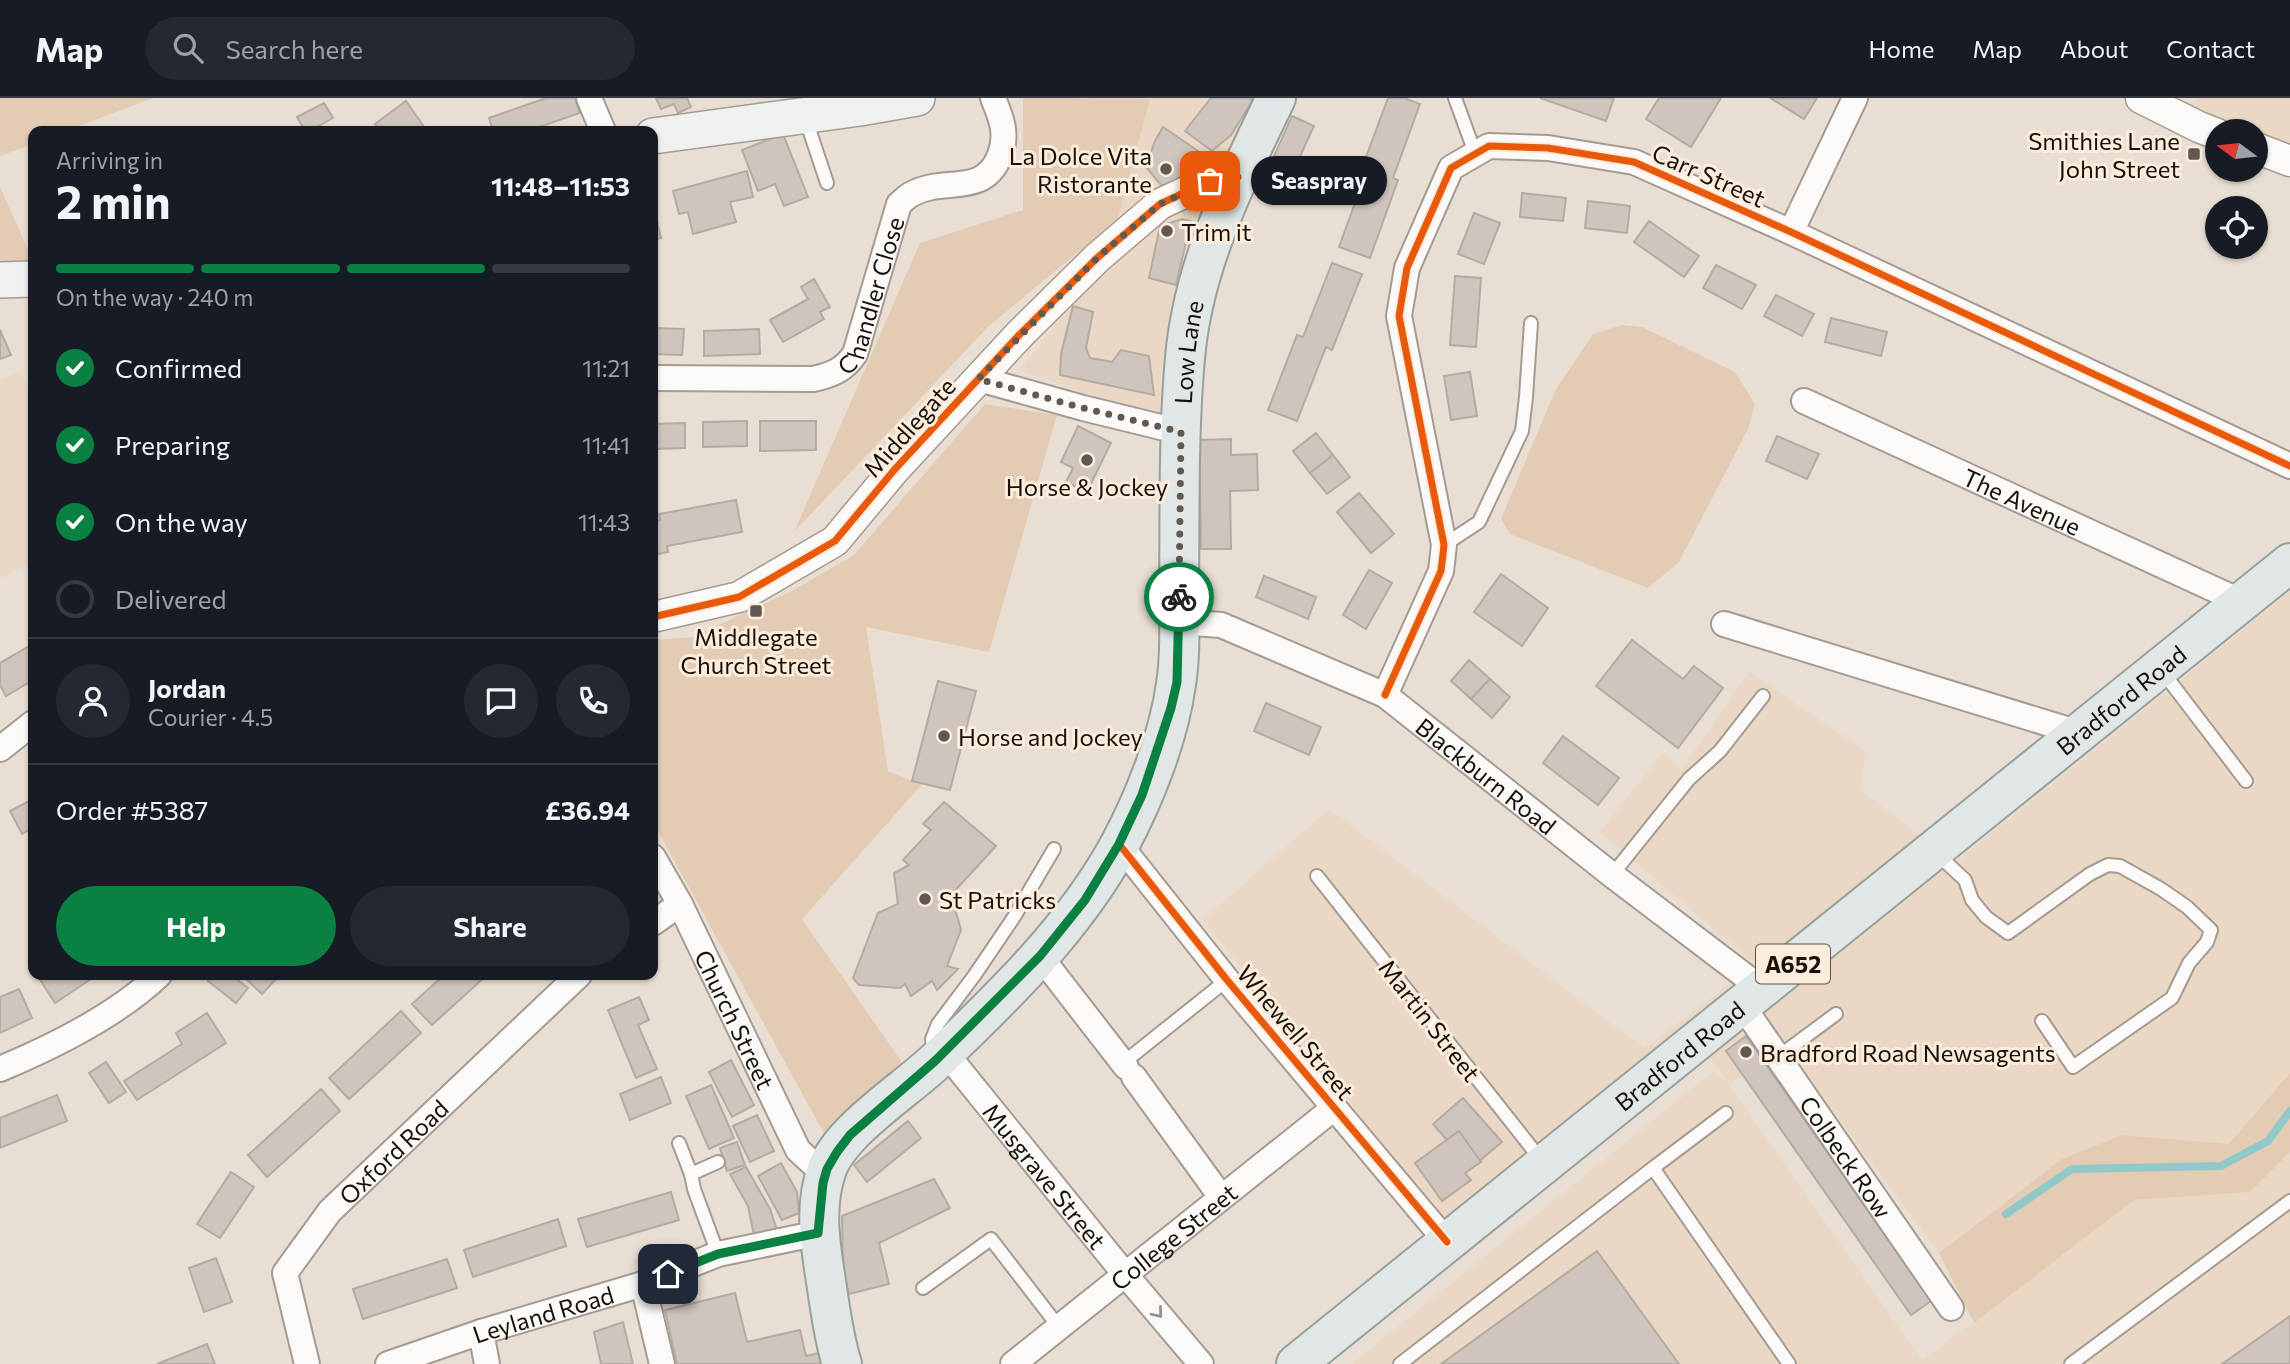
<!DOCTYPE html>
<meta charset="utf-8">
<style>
body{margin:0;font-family:Commissioner,sans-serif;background:#242831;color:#f1f3f6;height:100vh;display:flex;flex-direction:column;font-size:26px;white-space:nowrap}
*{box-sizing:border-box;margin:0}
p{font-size:23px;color:#9ea1a6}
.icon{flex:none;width:38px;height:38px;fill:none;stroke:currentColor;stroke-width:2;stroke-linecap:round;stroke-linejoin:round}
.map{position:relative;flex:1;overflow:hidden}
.side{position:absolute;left:28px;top:28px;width:630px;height:854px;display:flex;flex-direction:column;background:#171b24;border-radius:14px;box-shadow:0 2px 5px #0004}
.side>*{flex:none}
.needle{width:46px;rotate:285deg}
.fabs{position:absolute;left:2205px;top:21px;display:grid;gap:14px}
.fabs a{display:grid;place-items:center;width:63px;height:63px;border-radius:50%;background:#171b24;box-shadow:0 2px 5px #0004;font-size:35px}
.pin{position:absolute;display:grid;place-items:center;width:60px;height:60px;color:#fff;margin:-30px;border-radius:14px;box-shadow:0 4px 10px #0006}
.courier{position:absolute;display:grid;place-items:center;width:70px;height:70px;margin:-35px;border:5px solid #0b8043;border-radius:50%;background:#fff;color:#222;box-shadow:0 2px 9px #0007}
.bubble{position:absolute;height:49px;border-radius:24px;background:#171b24;box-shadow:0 2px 5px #0004;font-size:23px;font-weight:700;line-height:49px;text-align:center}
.head em{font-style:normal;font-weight:700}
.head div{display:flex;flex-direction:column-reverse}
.head{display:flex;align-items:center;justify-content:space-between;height:119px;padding:0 28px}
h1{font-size:46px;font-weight:700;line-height:52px}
.bar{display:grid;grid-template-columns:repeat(4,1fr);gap:10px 7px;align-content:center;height:84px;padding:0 28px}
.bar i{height:9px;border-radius:5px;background:#363941}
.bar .current{background:#0b8043}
.bar p{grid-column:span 4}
.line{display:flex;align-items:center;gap:18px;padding:0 28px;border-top:2px solid #363941}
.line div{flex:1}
.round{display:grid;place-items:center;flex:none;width:74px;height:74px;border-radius:37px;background:#242831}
ol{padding:0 28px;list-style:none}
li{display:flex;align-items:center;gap:21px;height:77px}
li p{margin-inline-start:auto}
li .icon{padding:7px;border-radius:50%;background:#0b8043;color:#fff;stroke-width:4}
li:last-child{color:#9ea1a6}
li i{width:38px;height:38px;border:4px solid #363941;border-radius:50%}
.button{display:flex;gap:14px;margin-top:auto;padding:14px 28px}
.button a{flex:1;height:80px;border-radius:42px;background:#0b8043;color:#fff;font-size:28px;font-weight:700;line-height:80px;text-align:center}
.button a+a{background:#242831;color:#f1f3f6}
header{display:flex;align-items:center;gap:42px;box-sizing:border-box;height:98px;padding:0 35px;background:#171b24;border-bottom:2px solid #363941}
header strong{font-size:33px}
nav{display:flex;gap:38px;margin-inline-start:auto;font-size:24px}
.search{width:490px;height:63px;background:#242831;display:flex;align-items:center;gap:18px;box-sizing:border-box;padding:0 24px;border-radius:38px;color:#9ea1a6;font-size:26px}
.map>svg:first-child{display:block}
.built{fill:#ead7c4}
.green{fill:#e4ccb4}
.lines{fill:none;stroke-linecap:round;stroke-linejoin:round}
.stream{stroke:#91c8c9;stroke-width:8}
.building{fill:#cec5bc;stroke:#b4aba3;stroke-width:2}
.service-casing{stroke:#a49b93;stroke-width:16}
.minor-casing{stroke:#a49b93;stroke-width:28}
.tertiary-casing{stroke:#a49b93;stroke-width:33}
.secondary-casing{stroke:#a49b93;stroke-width:38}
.primary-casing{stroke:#98a09c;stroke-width:42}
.service{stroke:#fcfaf8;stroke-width:12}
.minor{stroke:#fcfaf8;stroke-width:24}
.tertiary{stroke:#fcfaf8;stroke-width:30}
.secondary{stroke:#eef1ef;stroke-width:35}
.primary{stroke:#e0e7e6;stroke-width:38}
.cycleway-casing{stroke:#fcecdc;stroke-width:11}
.cycleway{stroke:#e8590c;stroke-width:7}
.oneway{stroke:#95918d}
.done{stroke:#615950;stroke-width:7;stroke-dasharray:0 12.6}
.route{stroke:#0b8043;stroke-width:9}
.poi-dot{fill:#615950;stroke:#fcecdc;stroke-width:2.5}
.labels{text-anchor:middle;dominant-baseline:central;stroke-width:6;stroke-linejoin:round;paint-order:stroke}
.shield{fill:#fcecdc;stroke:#5c5349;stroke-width:2}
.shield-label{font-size:23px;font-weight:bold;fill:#18110a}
.poi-label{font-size:24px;fill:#18110a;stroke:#fcecdc;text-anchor:start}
.street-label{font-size:24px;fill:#18110a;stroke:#fcecdc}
</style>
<header>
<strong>Map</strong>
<div class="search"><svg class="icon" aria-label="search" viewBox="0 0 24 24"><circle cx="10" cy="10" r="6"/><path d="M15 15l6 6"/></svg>Search here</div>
<nav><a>Home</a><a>Map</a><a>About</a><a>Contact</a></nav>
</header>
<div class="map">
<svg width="2290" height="1266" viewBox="0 0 2290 1266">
<rect width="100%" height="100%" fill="#e9ded3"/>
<g class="built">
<polygon points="1147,0 1263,0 1170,324 1019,272 1103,171 1150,2"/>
<polygon points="2196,0 2290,0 2290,46 2256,36 2256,33 2248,33 2189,6"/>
<polygon points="21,273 33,303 33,464 0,480 0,282"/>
<polygon points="2290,494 2290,975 2229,1046 2121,1037 2062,1061 1939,1155 1783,945 1729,987 1922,1263 2134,1102 2250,1094 2290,1054 2290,1266 1352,1266 1713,974 1727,984 1691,932 1445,1123 1203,822 1329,711 1595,914 1645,950 1756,867 1600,734 1662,656 1681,672 1749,574 1867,654 1859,691 1955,765"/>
</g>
<g class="green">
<polygon points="0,0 153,0 66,33 33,33 33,46 0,58"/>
<polygon points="1023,0 1150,1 1117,122 989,228 794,434 920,145 1023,112"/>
<polygon points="0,89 33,163 0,167"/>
<polygon points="1622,227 1642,229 1735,274 1755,306 1748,331 1679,464 1648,490 1510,436 1501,421 1556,291 1593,236"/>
<polygon points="985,306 1057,317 989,554 866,529 888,673 912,683 924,684 802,821 906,970 826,1039 653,724 653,542 693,539 792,493 854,457"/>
<polygon points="2290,975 2290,1054 2250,1094 2134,1102 1974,1225 1939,1155 2062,1061 2122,1037 2229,1046"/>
</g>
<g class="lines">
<polyline class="stream" points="2006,1116 2072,1071 2221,1068 2268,1043 2290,1013"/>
</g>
<g class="building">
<polygon points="546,0 575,0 580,15 528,33 493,33 489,20"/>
<polygon points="656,0 687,0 691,9 678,15 674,6 661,11"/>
<polygon points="1211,0 1249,0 1253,2 1231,37 1212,53 1185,33"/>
<polygon points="1388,0 1404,0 1420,6 1393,80 1398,82 1370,160 1339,149 1367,72 1362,70"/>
<polygon points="1540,0 1614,0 1606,23"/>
<polygon points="1659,0 1721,0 1691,49 1646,21"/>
<polygon points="1770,0 1817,0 1804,21"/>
<polygon points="406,3 427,33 379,33 375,26"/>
<polygon points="324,5 333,20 310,33 305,33 297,19"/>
<polygon points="1292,18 1314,28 1282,98 1260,89"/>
<polygon points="1163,29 1204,57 1169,90 1160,86 1146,69 1155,43"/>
<polygon points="783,36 808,99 784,108 775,86 758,93 742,52"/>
<polygon points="747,73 753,99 730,104 736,124 693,136 688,114 679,116 673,93"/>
<polygon points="1522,95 1566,100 1563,123 1520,119"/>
<polygon points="1588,103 1630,108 1627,135 1585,130"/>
<polygon points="653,107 661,140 653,142"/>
<polygon points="1474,115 1500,125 1484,166 1458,156"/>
<polygon points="1182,121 1191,123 1176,187 1149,180 1160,128"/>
<polygon points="1649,123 1699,158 1684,179 1634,144"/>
<polygon points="1332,165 1362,176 1332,252 1326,249 1297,323 1268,312 1297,237 1303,239"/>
<polygon points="1716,167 1756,187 1742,211 1703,190"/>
<polygon points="1455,178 1481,180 1476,249 1450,247"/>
<polygon points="814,181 830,209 820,214 824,221 783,244 770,222 808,201 801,189"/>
<polygon points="1776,197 1814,216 1802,238 1764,218"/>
<polygon points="1073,208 1093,214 1086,250 1090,260 1112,264 1121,252 1149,258 1154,297 1060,277 1061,256"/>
<polygon points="1831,220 1887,234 1881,258 1825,244"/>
<polygon points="653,230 684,231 682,257 653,256"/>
<polygon points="759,231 760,256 704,258 704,233"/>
<polygon points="0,232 11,257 0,261"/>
<polygon points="1470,274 1477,318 1451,322 1444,278"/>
<polygon points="747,323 747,348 703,349 703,324"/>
<polygon points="760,323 816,323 816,352 760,353"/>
<polygon points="685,325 685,350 653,351 653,326"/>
<polygon points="1078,328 1111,345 1087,394 1066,384 1073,370 1061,364"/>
<polygon points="1316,335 1333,357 1310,375 1293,353"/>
<polygon points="1777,338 1819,356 1807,381 1766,363"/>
<polygon points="1231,341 1231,357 1257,356 1258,392 1230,393 1231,451 1201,451 1199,342"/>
<polygon points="1333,357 1350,379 1327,396 1310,375"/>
<polygon points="1359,395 1394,436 1371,455 1337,414"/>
<polygon points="736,402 742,434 667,448 668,454 653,457 653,424 660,422 659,416"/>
<polygon points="1369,472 1392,485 1366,531 1343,517"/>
<polygon points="1501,476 1548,510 1522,548 1474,514"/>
<polygon points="1264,478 1316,499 1308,521 1256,499"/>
<polygon points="1632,542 1683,581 1694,568 1723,590 1678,650 1596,588"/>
<polygon points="33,546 33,582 6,598 0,587 0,565"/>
<polygon points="1469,562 1490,581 1471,601 1451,583"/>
<polygon points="1490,581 1510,599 1492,620 1471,601"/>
<polygon points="938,583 976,593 950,692 912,683"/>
<polygon points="1266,605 1321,629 1309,657 1254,633"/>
<polygon points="1563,638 1619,680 1598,707 1543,665"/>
<polygon points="33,701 33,730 22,736 10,713"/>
<polygon points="944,704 996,748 951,797 961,832 947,868 958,871 937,892 932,883 911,898 905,886 900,890 859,887 853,880 878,815 898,806 894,775 909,767 903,762 931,732 923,726"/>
<polygon points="37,877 89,877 91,881 55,905"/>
<polygon points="212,877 231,877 248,890 236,905 208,883"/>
<polygon points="246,877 280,877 262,896 244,879"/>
<polygon points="444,877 487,877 432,927 412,906"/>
<polygon points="19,891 32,920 0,935 0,899"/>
<polygon points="639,899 649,922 638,927 657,971 636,980 608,912"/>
<polygon points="401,913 421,935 349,1001 329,980"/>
<polygon points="207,915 226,945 137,1002 124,983 182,946 176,935"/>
<polygon points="1746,938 1931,1203 1911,1217 1726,953"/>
<polygon points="731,962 754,1007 732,1019 709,974"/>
<polygon points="106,964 126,994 109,1005 89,975"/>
<polygon points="661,979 671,1005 630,1022 620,996"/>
<polygon points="711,987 734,1040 709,1051 686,998"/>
<polygon points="321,991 340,1013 267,1079 248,1057"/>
<polygon points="57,997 67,1023 0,1050 0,1020"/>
<polygon points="1463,1000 1502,1044 1471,1070 1433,1026"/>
<polygon points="757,1017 774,1053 750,1064 733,1028"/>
<polygon points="908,1023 921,1040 867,1084 854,1067"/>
<polygon points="1459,1033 1481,1064 1465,1075 1471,1082 1442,1103 1415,1065"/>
<polygon points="737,1044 745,1067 727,1073 720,1050"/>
<polygon points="781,1065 797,1094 799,1115 782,1122 758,1078"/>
<polygon points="746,1069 770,1111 778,1135 755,1142 748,1108 730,1076"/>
<polygon points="231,1074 254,1089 220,1140 197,1126"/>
<polygon points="934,1081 950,1110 879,1145 889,1186 849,1196 843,1173 842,1118"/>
<polygon points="671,1094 679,1122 587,1149 578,1121"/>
<polygon points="558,1121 566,1148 473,1179 464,1152"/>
<polygon points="1597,1153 1679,1266 1441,1266"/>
<polygon points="216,1160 232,1204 204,1214 189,1170"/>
<polygon points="447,1161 457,1190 363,1221 353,1191"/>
<polygon points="735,1195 747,1244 800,1232 806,1258 819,1255 821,1266 677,1266 665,1212"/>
<polygon points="2290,1218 2290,1266 2222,1266"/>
<polygon points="623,1224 633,1266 601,1266 594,1234"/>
<polygon points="207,1246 215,1266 157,1266"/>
</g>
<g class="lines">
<defs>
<g id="service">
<polyline points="1455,0 1475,55"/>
<polyline points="805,19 827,85"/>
<polyline points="1444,447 1479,424 1522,333 1526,299 1531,225"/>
<polyline points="2162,573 2246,683"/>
<polyline points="1936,755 1965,782 1972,802 1986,819 2008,835 2090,776 2108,767 2120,768 2161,791 2187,809 2211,832 2207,844 2189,865 2172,900 2073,969 2042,923"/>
<polyline points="1612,777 1689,681 1720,653 1763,598"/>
<polyline points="1317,778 1542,1063"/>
<polyline points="934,956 932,941 938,926 974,878 1014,819 1054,751"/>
<polyline points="1778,959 1836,916"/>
<polyline points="1123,965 1227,882"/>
<polyline points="679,1045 691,1076"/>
<polyline points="718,1064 691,1076 694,1091 718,1156"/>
<polyline points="1653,1070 1726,1015"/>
<polyline points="923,1190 991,1141 1058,1228"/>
<polyline points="1400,1266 1653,1070 1789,1266"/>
<polyline points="2071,1266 2290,1103"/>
</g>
<g id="minor">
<polyline points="589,0 603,33"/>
<polyline points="1791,134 1855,0"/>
<path id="s1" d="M653,280L813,281C832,277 844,272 855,256L899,106C903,103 907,98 912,96C943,78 984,100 1000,57C1008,36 1001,19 993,0"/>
<polyline points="979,281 1083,310 1181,334"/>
<path id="s2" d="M1804,303L2242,504"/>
<path id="s3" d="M1179,524L1221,527L1385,597L1612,777L1762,891"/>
<polyline points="1724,526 2079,635"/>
<polyline points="1385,597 1441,473 1444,447 1399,218 1407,170 1451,70 1489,48 1548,50 1634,64 1791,134 2290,368"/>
<polyline points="0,651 33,625"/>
<polyline points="1119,746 1227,882 1447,1144"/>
<path id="s4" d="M653,759L680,806L798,1052L812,1065L827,1071"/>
<polyline points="653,825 680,806"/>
<polyline points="1040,858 1126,969"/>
<path id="s5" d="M1742,907L1951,1210"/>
<path id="s6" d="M945,954L1124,1175L1201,1266"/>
<path d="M0,971C55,948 116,918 159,877"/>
<polyline points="1134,979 1221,1099"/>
<polyline points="643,1186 662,1266"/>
<polyline points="481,1234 487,1266"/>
<path id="s7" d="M307,1266L285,1175L330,1113L579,877"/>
<path id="s8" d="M388,1266L481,1234L643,1186L718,1156L819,1135"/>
<path id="s9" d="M1013,1266L1334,1010"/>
</g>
<g id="tertiary">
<polyline points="2141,0 2199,29 2217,36"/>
<polyline points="2256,50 2290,63"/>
<polyline points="653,519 739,499 835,443 895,371 1020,236 1097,160 1160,106 1222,77 1238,79"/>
</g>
<g id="secondary">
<polyline points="653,38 860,10 917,0"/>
<polyline points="0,182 33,181"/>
</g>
<g id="primary">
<path id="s10" d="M842,1266C834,1241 831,1216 827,1190C821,1150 813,1110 827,1071C841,1032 907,991 937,962C1005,897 1075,829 1120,746C1145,699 1169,638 1176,586C1181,556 1179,524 1179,494C1180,416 1178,337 1185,260C1193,166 1236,83 1276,0"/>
<path id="s11" d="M1296,1266L2290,465"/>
</g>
</defs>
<use href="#service" class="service-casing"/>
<use href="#minor" class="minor-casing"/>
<use href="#tertiary" class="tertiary-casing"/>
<use href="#secondary" class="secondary-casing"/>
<use href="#primary" class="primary-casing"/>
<use href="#service" class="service"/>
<use href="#minor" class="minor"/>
<use href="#tertiary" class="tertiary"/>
<use href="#secondary" class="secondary"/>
<use href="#primary" class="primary"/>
<defs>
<g id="cycleway">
<polyline points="653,519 739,499 835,443 895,371 1020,236 1097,160 1160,106 1222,77 1238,79"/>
<polyline points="1385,597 1441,473 1444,447 1399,218 1407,170 1451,70 1489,48 1548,50 1634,64 1791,134 2290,368"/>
<polyline points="1119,746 1227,882 1447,1144"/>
</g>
</defs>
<use href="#cycleway" class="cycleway-casing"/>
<use href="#cycleway" class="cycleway"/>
</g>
<defs><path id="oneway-chevron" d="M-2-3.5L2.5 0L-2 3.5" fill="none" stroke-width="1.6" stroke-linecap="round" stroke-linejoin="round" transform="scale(1.75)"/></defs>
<use class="oneway" href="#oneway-chevron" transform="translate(1158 1215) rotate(50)"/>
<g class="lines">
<polyline class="done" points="1179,499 1181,334 1083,310 978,281 1097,160 1160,106 1210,83"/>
<polyline class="route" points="668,1176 718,1156 818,1135 823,1085 827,1071 837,1054 850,1037 935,963 1040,858 1085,802 1119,746 1142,697 1171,610 1177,584 1179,499"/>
</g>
<g class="poi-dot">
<rect x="2187" y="49" width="14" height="14" rx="3.5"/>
<circle cx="1166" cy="71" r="7"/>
<circle cx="1167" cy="133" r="7"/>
<circle cx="1087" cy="362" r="7"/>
<rect x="749" y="506" width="14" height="14" rx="3.5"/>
<circle cx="944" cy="638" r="7"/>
<circle cx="925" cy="801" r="7"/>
<circle cx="1746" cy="954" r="7"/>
</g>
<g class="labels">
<rect class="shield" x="1756" y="846.5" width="74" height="39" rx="5"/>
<g class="shield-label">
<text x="1793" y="866">A652</text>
</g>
<g class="poi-label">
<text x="2180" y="42" text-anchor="end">Smithies Lane<tspan x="2180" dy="28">John Street</tspan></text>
<text x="1152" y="57" text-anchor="end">La Dolce Vita<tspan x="1152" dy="28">Ristorante</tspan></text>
<text x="1181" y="133">Trim it</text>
<text x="1087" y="388" text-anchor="middle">Horse &amp; Jockey</text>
<text x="756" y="538" text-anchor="middle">Middlegate<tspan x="756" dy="28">Church Street</tspan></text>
<text x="958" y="638">Horse and Jockey</text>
<text x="939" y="801">St Patricks</text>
<text x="1760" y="954">Bradford Road Newsagents</text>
</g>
<g class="street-label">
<text transform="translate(1709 77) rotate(24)">Carr Street</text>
<text stroke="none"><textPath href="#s1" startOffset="271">Chandler Close</textPath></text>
<text stroke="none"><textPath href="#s10" startOffset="1141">Low Lane</textPath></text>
<text transform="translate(909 329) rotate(-48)">Middlegate</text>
<text stroke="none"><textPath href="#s2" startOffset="240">The Avenue</textPath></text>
<text stroke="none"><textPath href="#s11" startOffset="1059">Bradford Road</textPath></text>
<text stroke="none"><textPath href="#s3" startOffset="350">Blackburn Road</textPath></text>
<text stroke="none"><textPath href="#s4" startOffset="182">Church Street</textPath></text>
<text transform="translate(1430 922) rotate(52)">Martin Street</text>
<text transform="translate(1296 934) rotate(50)">Whewell Street</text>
<text stroke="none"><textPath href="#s11" startOffset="492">Bradford Road</textPath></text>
<text stroke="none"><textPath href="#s7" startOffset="257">Oxford Road</textPath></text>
<text stroke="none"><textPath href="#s5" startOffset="184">Colbeck Row</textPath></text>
<text stroke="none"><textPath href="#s6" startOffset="159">Musgrave Street</textPath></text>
<text stroke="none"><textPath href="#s9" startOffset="205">College Street</textPath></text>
<text stroke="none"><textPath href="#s8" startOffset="163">Leyland Road</textPath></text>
</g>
</g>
</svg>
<div class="fabs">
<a><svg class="needle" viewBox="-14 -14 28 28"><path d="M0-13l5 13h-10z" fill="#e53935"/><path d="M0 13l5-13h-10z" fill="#9ea1a6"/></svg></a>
<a><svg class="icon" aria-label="locate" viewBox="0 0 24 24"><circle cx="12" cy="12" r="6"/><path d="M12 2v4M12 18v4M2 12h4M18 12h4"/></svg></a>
</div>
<div class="pin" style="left:1210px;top:83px;background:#ea580c"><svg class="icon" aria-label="bag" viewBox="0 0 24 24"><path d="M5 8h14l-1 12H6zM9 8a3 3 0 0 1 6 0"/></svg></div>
<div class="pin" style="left:668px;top:1176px;background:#1f2937"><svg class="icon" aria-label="home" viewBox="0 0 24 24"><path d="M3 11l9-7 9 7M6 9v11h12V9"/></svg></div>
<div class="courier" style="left:1179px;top:499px"><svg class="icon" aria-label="bike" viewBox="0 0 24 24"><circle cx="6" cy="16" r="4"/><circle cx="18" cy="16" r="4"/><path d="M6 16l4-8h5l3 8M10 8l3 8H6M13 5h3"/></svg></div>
<div class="bubble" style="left:1251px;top:58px;width:136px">Seaspray</div>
<section class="side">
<div class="head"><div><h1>2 min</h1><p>Arriving in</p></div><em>11:48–11:53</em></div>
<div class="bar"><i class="current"></i><i class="current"></i><i class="current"></i><i></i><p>On the way · 240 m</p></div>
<ol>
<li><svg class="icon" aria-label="check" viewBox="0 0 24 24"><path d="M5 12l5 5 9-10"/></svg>Confirmed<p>11:21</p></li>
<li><svg class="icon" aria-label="check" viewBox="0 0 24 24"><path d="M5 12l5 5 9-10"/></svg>Preparing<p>11:41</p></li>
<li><svg class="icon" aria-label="check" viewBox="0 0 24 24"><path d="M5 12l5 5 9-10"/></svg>On the way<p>11:43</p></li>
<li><i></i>Delivered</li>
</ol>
<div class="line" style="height:126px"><a class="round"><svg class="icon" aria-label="person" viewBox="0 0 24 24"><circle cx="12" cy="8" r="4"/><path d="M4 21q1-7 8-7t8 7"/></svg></a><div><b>Jordan</b><p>Courier · 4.5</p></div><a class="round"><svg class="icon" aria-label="chat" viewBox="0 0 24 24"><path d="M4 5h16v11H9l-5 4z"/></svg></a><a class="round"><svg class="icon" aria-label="phone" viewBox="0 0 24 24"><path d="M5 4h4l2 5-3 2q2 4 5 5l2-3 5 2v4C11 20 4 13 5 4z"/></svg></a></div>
<div class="line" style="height:91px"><div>Order #5387</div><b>£36.94</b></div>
<div class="button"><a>Help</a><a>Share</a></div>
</section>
</div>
